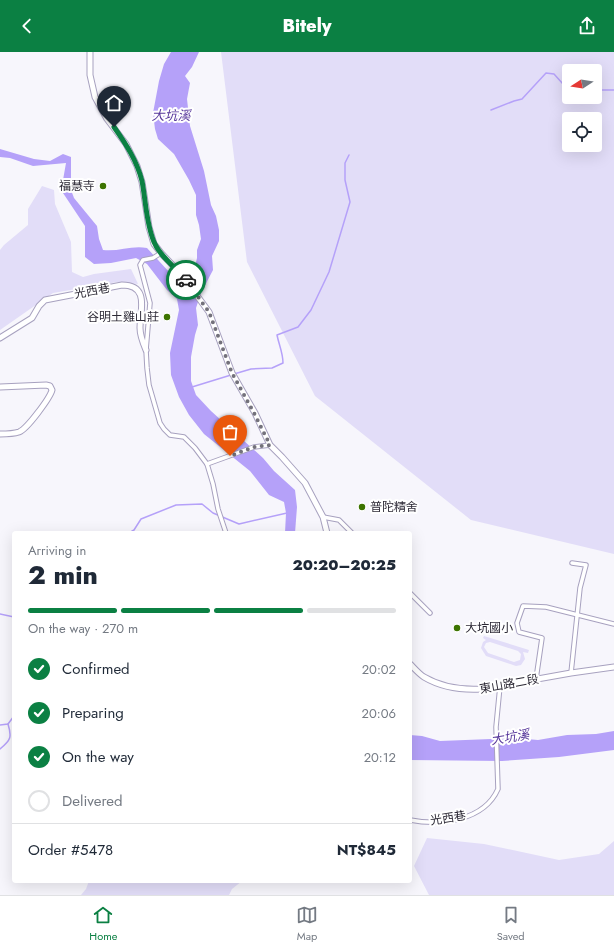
<!DOCTYPE html>
<meta charset="utf-8">
<style>
body{margin:0;font-family:Jost,"Noto Sans TC",sans-serif;background:#f6f6f7;color:#1f2937;height:100vh;display:flex;flex-direction:column;font-size:15px;white-space:nowrap}
*{box-sizing:border-box;margin:0}
p{font-size:13px;color:#747a83}
.icon{flex:none;width:22px;height:22px;fill:none;stroke:currentColor;stroke-width:2;stroke-linecap:round;stroke-linejoin:round}
.map{position:relative;flex:1;overflow:hidden}
.sheet{position:absolute;left:12px;top:479px;width:400px;height:352px;display:flex;flex-direction:column;background:#fff;border-radius:4px;box-shadow:0 4px 16px #0002}
.sheet>*{flex:none}
.needle{width:26px;rotate:258deg}
.fabs{position:absolute;left:562px;top:12px;display:grid;gap:8px}
.fabs a{display:grid;place-items:center;width:40px;height:40px;border-radius:4px;background:#fff;box-shadow:0 4px 16px #0002;font-size:20px}
.pin{position:absolute;display:grid;place-items:center;width:34px;height:34px;color:#fff;margin:-41px -17px;border-radius:50% 50% 50% 0;rotate:-45deg;box-shadow:0 0 4px #0007}
.pin .icon{rotate:45deg}
.courier{position:absolute;display:grid;place-items:center;width:40px;height:40px;margin:-20px;border:3px solid #0b8043;border-radius:50%;background:#fff;color:#222;box-shadow:0 1px 5px #0007}
.headline em{font-style:normal;font-weight:800}
.headline div{display:flex;flex-direction:column-reverse}
.headline{display:flex;align-items:center;justify-content:space-between;height:68px;padding:0 16px}
h1{font-size:26px;font-weight:800;line-height:30px}
.bar{display:grid;grid-template-columns:repeat(4,1fr);gap:6px 4px;align-content:center;height:48px;padding:0 16px}
.bar i{height:5px;border-radius:3px;background:#e0e1e3}
.bar .current{background:#0b8043}
.bar p{grid-column:span 4}
.line{display:flex;align-items:center;gap:10px;padding:0 16px;border-top:1px solid #e0e1e3}
.line div{flex:1}
ol{padding:0 16px;list-style:none}
li{display:flex;align-items:center;gap:12px;height:44px}
li p{margin-inline-start:auto}
li .icon{padding:4px;border-radius:50%;background:#0b8043;color:#fff;stroke-width:4}
li:last-child{color:#747a83}
li i{width:22px;height:22px;border:2px solid #e0e1e3;border-radius:50%}
header{display:flex;justify-content:space-between;align-items:center;height:52px;padding:0 16px;background:#0b8043;color:#fff;font-size:18px;font-weight:800}
.dock{display:flex;justify-content:space-around;align-items:center;height:56px;border-top:1px solid #e0e1e3;background:#fff;font-size:11px;color:#747a83}
.dock a{display:grid;justify-items:center;gap:2px}
.dock .current{color:#0b8043}
.map>svg:first-child{display:block}
.green{fill:#e2ddf8;fill-rule:evenodd}
.water{fill:#b5a1f9}
.lines{fill:none;stroke-linecap:round;stroke-linejoin:round}
.stream{stroke:#b5a1f9;stroke-width:1.5}
.street-casing{stroke:#a7a1bf;stroke-width:5.5}
.secondary-casing{stroke:#a7a1bf;stroke-width:7}
.street{stroke:#fff;stroke-width:3.5}
.secondary{stroke:#fff;stroke-width:5}
.done{stroke:#73717b;stroke-width:4;stroke-dasharray:0 7.2}
.route{stroke:#0b8043;stroke-width:5}
.poi-dot{fill:#3d7400;stroke:#fff;stroke-width:1.5}
.labels{text-anchor:middle;dominant-baseline:central;stroke-width:4;stroke-linejoin:round;paint-order:stroke}
.poi-label{font-size:12px;fill:#2c2935;stroke:#fff;text-anchor:end}
.street-label{font-size:12px;fill:#2c2935;stroke:#fff}
.water-label{font-size:13px;font-style:italic;fill:#57379b;stroke:#fff}
</style>
<header><svg class="icon" aria-label="back" viewBox="0 0 24 24"><path d="M15 5l-7 7 7 7"/></svg>Bitely<svg class="icon" aria-label="share" viewBox="0 0 24 24"><path d="M12 15V3M7 8l5-5 5 5M5 13v7h14v-7"/></svg></header>
<div class="map">
<svg width="614" height="843" viewBox="0 0 614 843">
<rect width="100%" height="100%" fill="#f7f6fc"/>
<g class="green">
<path d="M221,0H614V502L471,468L315,344L247,210ZM569,19H595V45H569ZM569,67H595V93H569Z"/>
<polygon points="42,134 54,138 55,152 71,190 72,220 83,225 94,222 131,217 138,232 117,230 53,241 0,278 0,198 4,193 28,173 28,157"/>
<path d="M484,584L529,598L528,601L523,600L525,607L521,613L516,614L486,604L481,596L483,590L486,588L483,586ZM490,590L518,599L521,602L520,608L514,610L488,601L484,595L486,591Z"/>
<polygon points="427,786 484,792 559,808 599,802 614,789 614,843 429,843 414,814"/>
<polygon points="89,829 242,829 232,837 229,843 81,843 86,837"/>
</g>
<g class="water">
<path d="M171,0H199L192,15L185,24L190,31L187,47L190,74L204,119L211,153L216,164L219,178V189L212,204L213,218L201,241L196,256L198,273L195,283L191,305V329L196,343L211,359L263,406L274,419L295,438L297,455L295,481H285L286,461L284,450L269,443L250,419L204,382L189,363L179,345L171,323L170,301L179,258L177,247L167,238L147,212L136,206L111,211L94,212L85,205V174L63,141V128L66,111L33,114L10,106L0,105V97L34,107L50,109L63,102L71,105V138L74,146L97,174L99,187L103,198C118,200 132,193 147,196L182,234L193,223L197,206V198L201,187L199,173L196,163V143L189,128L174,102L158,87L155,77L153,61L159,29L164,12Z"/>
<polygon points="614,679 614,698 559,705 502,709 410,708 410,683 422,684 440,689 516,686 538,688 567,683 596,682"/>
</g>
<g class="lines">
<g class="stream">
<polyline points="595,38 614,38"/>
<polyline points="491,58 514,49 522,47 546,21 554,22 563,32 569,36"/>
<path d="M234,322L251,317L272,316L283,311C283,301 279,293 277,283L298,275L311,258L329,220L350,150L345,128V111L349,103"/>
<polyline points="192,335 231,323"/>
<polyline points="129,481 134,478 141,467 176,453 202,452 213,461 239,472 287,461"/>
<polyline points="0,562 14,565"/>
<polyline points="0,673 8,672 14,664"/>
<path d="M0,697C11,688 12,685 8,672"/>
</g>
<defs>
<g id="street">
<polyline points="161,201 153,206 143,208 140,213 150,251 146,298 147,316 149,333 160,371 164,377 170,383 184,385 195,396 207,412 213,432 218,457 226,481"/>
<polyline points="207,412 254,395 270,393"/>
<polyline points="323,465 339,468 352,481"/>
<polyline points="410,541 430,561"/>
<polyline points="571,621 580,536 586,513 572,511"/>
<polyline points="536,627 542,586 519,580 517,571 523,554 546,555 614,572"/>
<path d="M410,768C440,774 484,769 498,737L496,675L500,634"/>
</g>
<g id="secondary">
<polyline points="90,0 90,23 95,45 107,67 126,92 137,114 142,130 149,175 154,192 161,201 181,222 209,260 232,321 255,361 270,393 282,405 305,431 323,465 327,481"/>
<path d="M0,286L32,266L39,254L45,248L122,233C150,233 140,259 140,276C140,284 143,291 146,298"/>
<path d="M0,335L46,333L50,334L52,338C50,346 27,377 19,380C13,382 6,382 0,382"/>
<path d="M410,612C414,616 419,622 424,625C441,635 462,638 481,637L571,621L614,615"/>
</g>
</defs>
<use href="#street" class="street-casing"/>
<use href="#secondary" class="secondary-casing"/>
<use href="#street" class="street"/>
<use href="#secondary" class="secondary"/>
</g>
<g class="lines">
<polyline class="done" points="186,228 209,260 232,321 254,361 270,393 254,395 230,404"/>
<path class="route" d="M114,75C126,92 137,109 142,129C146,150 146,171 154,190C160,205 176,215 186,228"/>
</g>
<g class="poi-dot">
<circle cx="103" cy="134" r="4"/>
<circle cx="167" cy="265" r="4"/>
<circle cx="362" cy="455" r="4"/>
<circle cx="457" cy="576" r="4"/>
</g>
<g class="labels">
<g class="poi-label">
<text x="95" y="134">福慧寺</text>
<text x="159" y="265">谷明土雞山莊</text>
<text x="370" y="455" text-anchor="start">普陀精舍</text>
<text x="465" y="576" text-anchor="start">大坑國小</text>
</g>
<g class="street-label">
<text transform="translate(92 239) rotate(-11)">光西巷</text>
<text transform="translate(509 632) rotate(-10)">東山路二段</text>
<text transform="translate(448 766) rotate(-9)">光西巷</text>
</g>
<g class="water-label">
<text x="171" y="63">大坑溪</text>
<text transform="translate(510 685) rotate(-9)">大坑溪</text>
</g>
</g>
</svg>
<div class="fabs">
<a><svg class="needle" viewBox="-14 -14 28 28"><path d="M0-13l5 13h-10z" fill="#e53935"/><path d="M0 13l5-13h-10z" fill="#747a83"/></svg></a>
<a><svg class="icon" aria-label="locate" viewBox="0 0 24 24"><circle cx="12" cy="12" r="6"/><path d="M12 2v4M12 18v4M2 12h4M18 12h4"/></svg></a>
</div>
<div class="pin" style="left:230px;top:404px;background:#ea580c"><svg class="icon" aria-label="bag" viewBox="0 0 24 24"><path d="M5 8h14l-1 12H6zM9 8a3 3 0 0 1 6 0"/></svg></div>
<div class="pin" style="left:114px;top:75px;background:#1f2937"><svg class="icon" aria-label="home" viewBox="0 0 24 24"><path d="M3 11l9-7 9 7M6 9v11h12V9"/></svg></div>
<div class="courier" style="left:186px;top:228px"><svg class="icon" aria-label="car" viewBox="0 0 24 24"><path d="M5 17H2v-5l4-1 3-4h7l3 4 3 1v5h-3M9 17h6M6 11h13"/><circle cx="7" cy="17" r="2"/><circle cx="17" cy="17" r="2"/></svg></div>
<section class="sheet">
<div class="headline"><div><h1>2 min</h1><p>Arriving in</p></div><em>20:20–20:25</em></div>
<div class="bar"><i class="current"></i><i class="current"></i><i class="current"></i><i></i><p>On the way · 270 m</p></div>
<ol>
<li><svg class="icon" aria-label="check" viewBox="0 0 24 24"><path d="M5 12l5 5 9-10"/></svg>Confirmed<p>20:02</p></li>
<li><svg class="icon" aria-label="check" viewBox="0 0 24 24"><path d="M5 12l5 5 9-10"/></svg>Preparing<p>20:06</p></li>
<li><svg class="icon" aria-label="check" viewBox="0 0 24 24"><path d="M5 12l5 5 9-10"/></svg>On the way<p>20:12</p></li>
<li><i></i>Delivered</li>
</ol>
<div class="line" style="height:52px"><div>Order #5478</div><b>NT$845</b></div>
</section>
</div>
<nav class="dock">
<a class="current"><svg class="icon" aria-label="home" viewBox="0 0 24 24"><path d="M3 11l9-7 9 7M6 9v11h12V9"/></svg>Home</a>
<a><svg class="icon" aria-label="map" viewBox="0 0 24 24"><path d="M3 6l6-2 6 2 6-2v14l-6 2-6-2-6 2zM9 4v14M15 6v14"/></svg>Map</a>
<a><svg class="icon" aria-label="saved" viewBox="0 0 24 24"><path d="M7 4h10v16l-5-4-5 4z"/></svg>Saved</a>
</nav>
